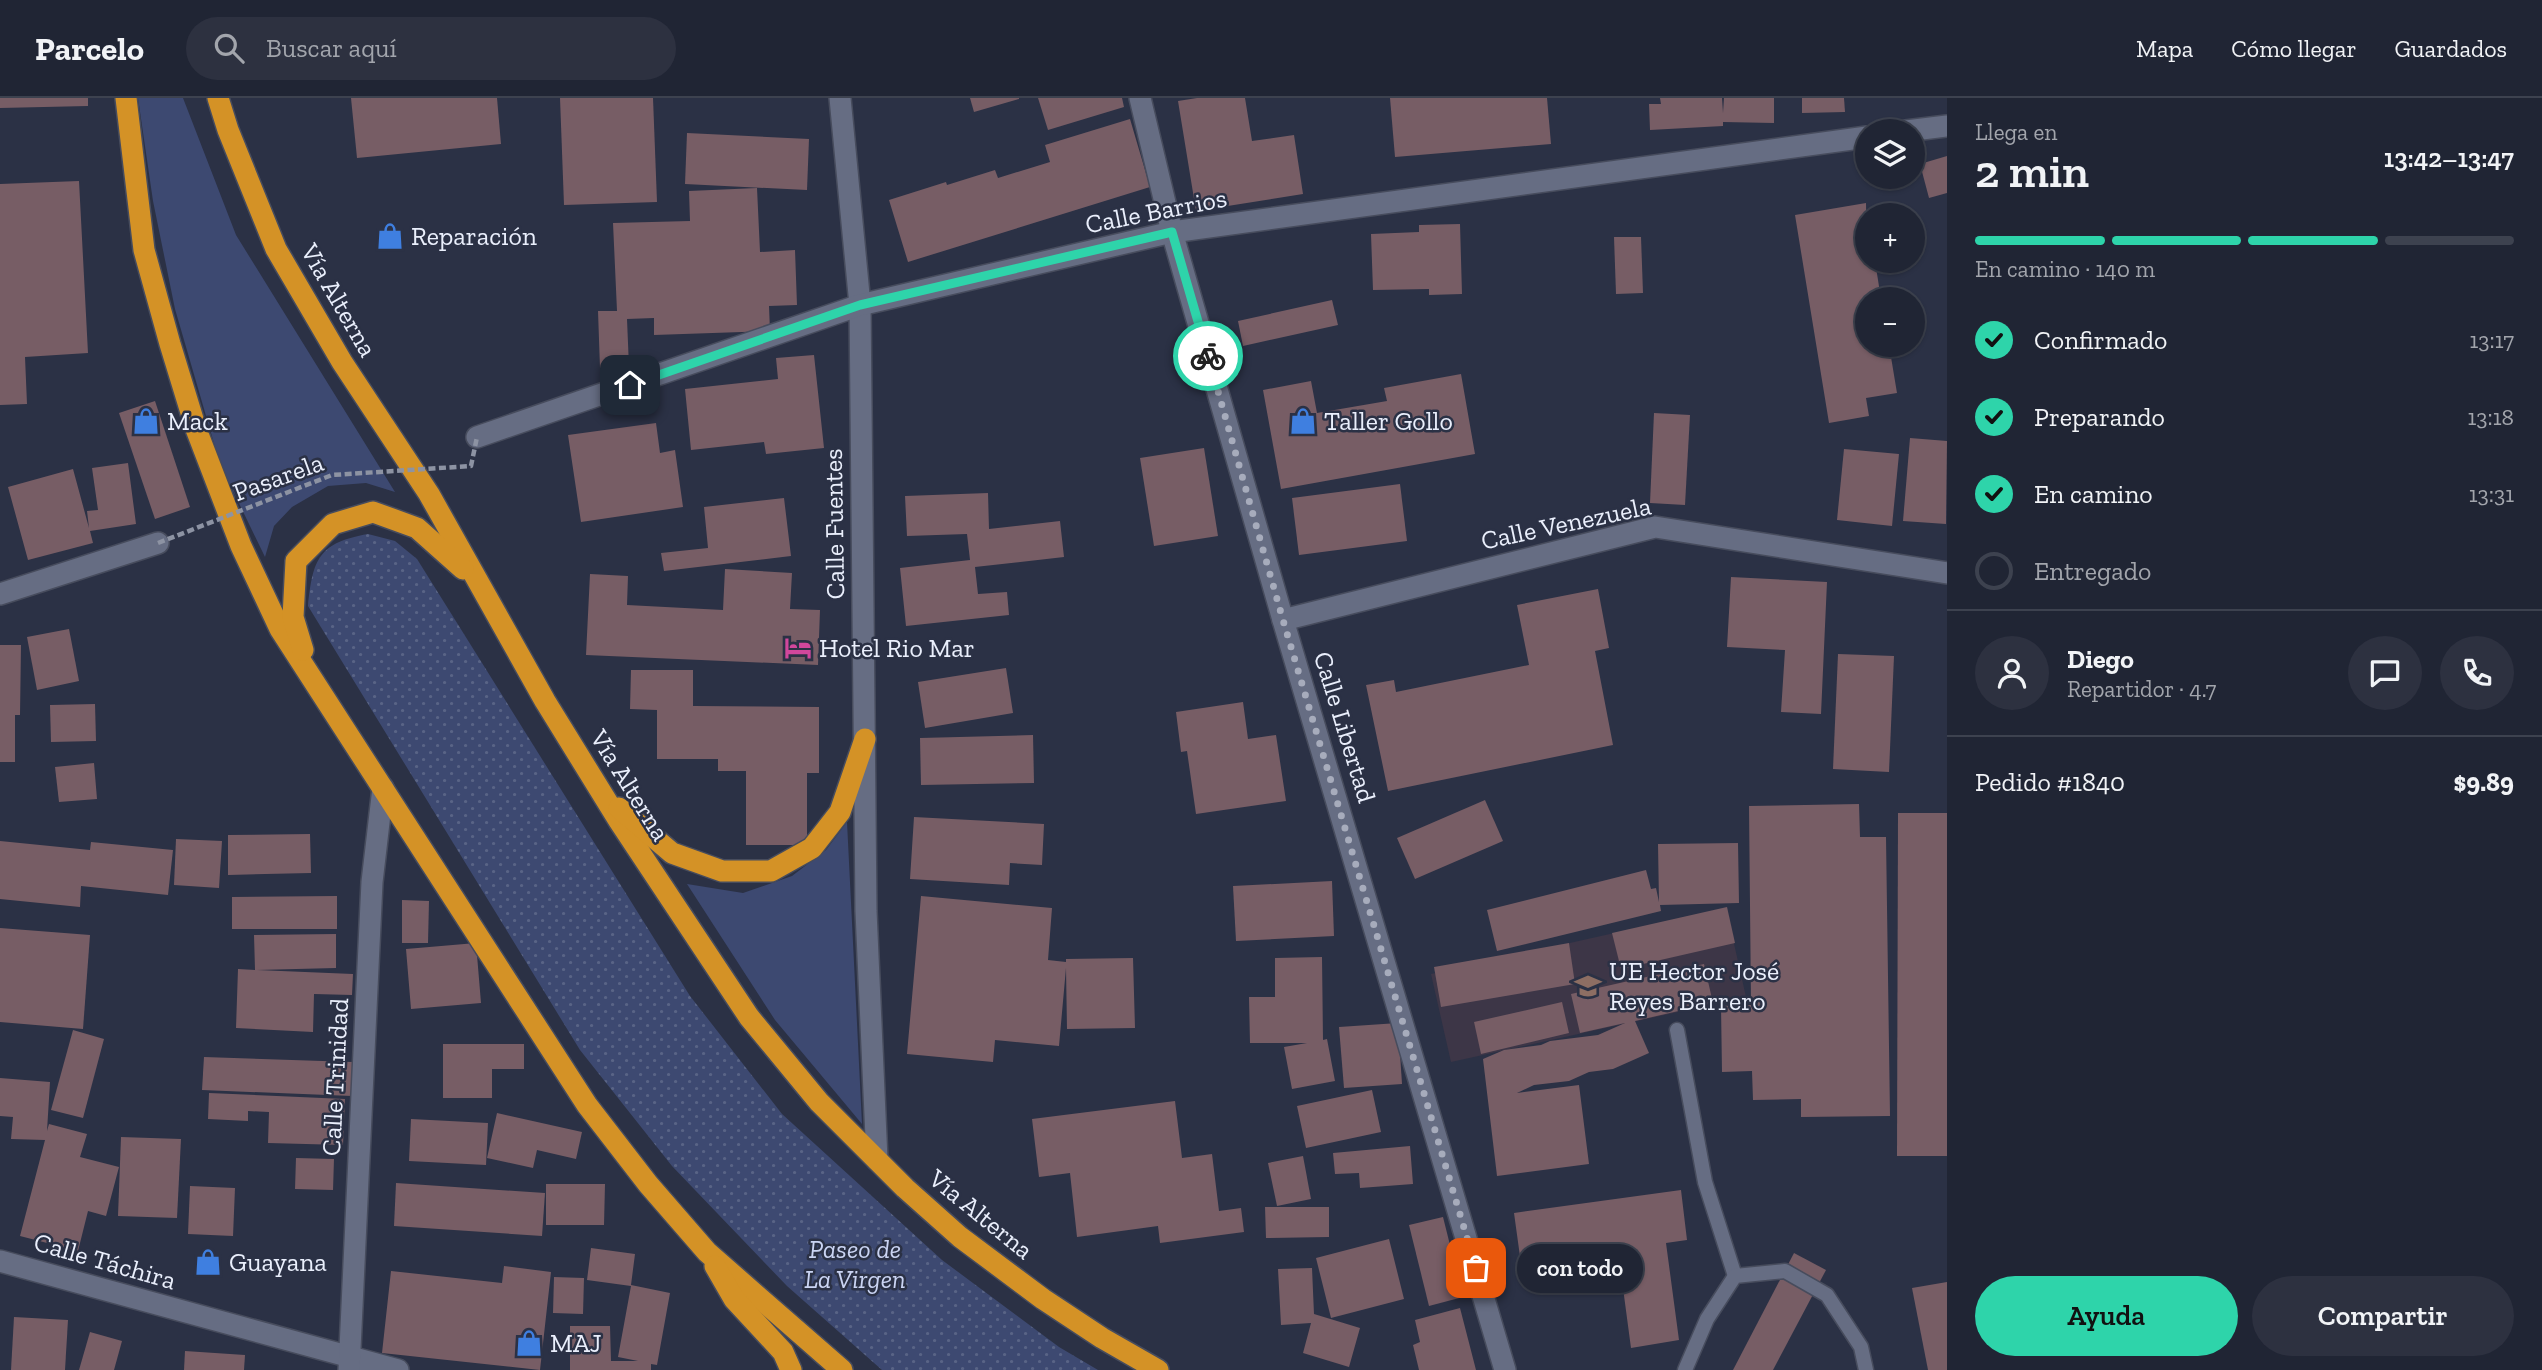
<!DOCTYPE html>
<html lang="es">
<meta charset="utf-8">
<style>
body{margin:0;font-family:"Zilla Slab",serif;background:#2d3140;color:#f1f3f6;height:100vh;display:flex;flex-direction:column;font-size:26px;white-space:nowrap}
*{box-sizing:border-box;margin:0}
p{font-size:23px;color:#a2a5ac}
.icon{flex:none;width:38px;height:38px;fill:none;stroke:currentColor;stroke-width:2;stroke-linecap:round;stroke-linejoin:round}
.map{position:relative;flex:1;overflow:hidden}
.drawer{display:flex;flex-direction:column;background:#202534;width:595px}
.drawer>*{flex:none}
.fabs{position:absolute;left:1855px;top:21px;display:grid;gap:14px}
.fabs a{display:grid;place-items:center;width:70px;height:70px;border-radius:50%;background:#202534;box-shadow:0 2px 5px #0004,0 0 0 2px #3d424f;font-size:35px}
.pin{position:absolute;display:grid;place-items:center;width:60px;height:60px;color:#fff;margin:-30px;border-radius:14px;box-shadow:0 4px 10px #0006}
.courier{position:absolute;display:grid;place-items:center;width:70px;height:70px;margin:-35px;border:5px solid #2ed4aa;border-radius:50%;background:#fff;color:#222;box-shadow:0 2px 9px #0007}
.bubble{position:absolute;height:49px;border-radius:24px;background:#202534;box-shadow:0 2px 5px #0004,0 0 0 2px #3d424f;font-size:23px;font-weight:600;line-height:49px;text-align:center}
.overview em{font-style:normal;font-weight:600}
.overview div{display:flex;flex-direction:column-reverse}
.overview{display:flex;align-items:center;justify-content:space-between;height:119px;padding:0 28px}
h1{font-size:46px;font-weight:600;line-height:52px}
.bar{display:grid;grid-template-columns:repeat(4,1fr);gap:10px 7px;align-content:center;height:84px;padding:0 28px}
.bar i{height:9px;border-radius:5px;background:#3d424f}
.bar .selected{background:#2ed4aa}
.bar p{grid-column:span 4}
.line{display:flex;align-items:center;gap:18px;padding:0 28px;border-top:2px solid #3d424f}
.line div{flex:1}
.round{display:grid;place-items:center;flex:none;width:74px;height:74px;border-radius:37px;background:#2d3140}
ol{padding:0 28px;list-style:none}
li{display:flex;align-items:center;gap:21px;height:77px}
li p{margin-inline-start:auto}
li .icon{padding:7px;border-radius:50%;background:#2ed4aa;color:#111;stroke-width:4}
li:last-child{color:#a2a5ac}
li i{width:38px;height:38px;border:4px solid #3d424f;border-radius:50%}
.cta{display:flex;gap:14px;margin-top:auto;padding:14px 28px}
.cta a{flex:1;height:80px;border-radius:42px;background:#2ed4aa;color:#111;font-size:28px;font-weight:600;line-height:80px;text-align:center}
.cta a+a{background:#2d3140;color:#f1f3f6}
header{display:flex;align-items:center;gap:42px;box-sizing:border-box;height:98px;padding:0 35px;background:#202534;border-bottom:2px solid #3d424f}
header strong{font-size:33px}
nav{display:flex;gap:38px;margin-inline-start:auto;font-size:24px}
.search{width:490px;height:63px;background:#2d3140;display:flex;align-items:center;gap:18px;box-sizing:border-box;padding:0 24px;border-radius:38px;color:#a2a5ac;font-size:26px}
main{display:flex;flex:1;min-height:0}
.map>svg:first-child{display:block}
.education{fill:#3d3647}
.green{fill:#3d4971}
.park{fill:url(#park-dots)}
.building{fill:#775d65}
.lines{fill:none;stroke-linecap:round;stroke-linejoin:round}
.lane-casing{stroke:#474c5d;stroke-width:17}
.street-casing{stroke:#474c5d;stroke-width:24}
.highway-casing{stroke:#474c5d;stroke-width:24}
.lane{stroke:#666d83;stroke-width:14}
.street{stroke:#666d83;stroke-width:21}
.highway{stroke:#d49226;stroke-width:21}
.path-bridge{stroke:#8d93a3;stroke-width:4.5;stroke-dasharray:7 3.5;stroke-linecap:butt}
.done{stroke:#a7acbc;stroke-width:7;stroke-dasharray:0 12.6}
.route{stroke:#2ed4aa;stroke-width:9}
.labels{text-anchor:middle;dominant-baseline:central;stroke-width:5;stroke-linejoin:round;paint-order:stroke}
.street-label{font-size:26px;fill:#eaeffc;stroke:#2b3145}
.poi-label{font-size:26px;fill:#eaeffc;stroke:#2b3145;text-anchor:start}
.park-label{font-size:26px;font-style:italic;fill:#cad4f3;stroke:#2b3145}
</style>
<header>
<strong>Parcelo</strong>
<div class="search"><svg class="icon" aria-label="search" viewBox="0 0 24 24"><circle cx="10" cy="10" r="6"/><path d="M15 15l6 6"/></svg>Buscar aquí</div>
<nav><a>Mapa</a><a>Cómo llegar</a><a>Guardados</a></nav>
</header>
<main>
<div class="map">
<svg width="1947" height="1272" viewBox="0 0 1947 1272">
<defs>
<pattern id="park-dots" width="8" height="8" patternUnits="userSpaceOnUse" patternTransform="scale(1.75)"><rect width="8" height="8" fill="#3d4971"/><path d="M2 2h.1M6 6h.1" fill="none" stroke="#596486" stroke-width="1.8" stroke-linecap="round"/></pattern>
</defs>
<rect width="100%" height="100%" fill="#2b3145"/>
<polygon class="education" points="1726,810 1746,899 1451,964 1431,876"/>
<g class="green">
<polygon points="138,0 183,0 236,137 395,394 366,385 328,388 292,409 274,428 265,459 220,366 175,211 153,103"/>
<polygon points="847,724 862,1026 775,922 687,786 743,795 792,778 826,752"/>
</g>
<path class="park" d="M368,436L395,443L417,461L690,898L782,1016L942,1162L1059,1249L1098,1272H882L787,1188L672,1068L580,952L308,508C313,460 319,445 368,436Z"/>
<g class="building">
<polygon points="0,0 88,0 88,8 0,10"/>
<polygon points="351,0 497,0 501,46 357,60"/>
<polygon points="560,0 653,0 657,104 564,107"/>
<polygon points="970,0 1019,0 1019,1 974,14"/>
<polygon points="1038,0 1122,0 1124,9 1048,32"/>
<polygon points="1197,0 1245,0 1252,43 1294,37 1303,96 1196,113 1178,3"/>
<polygon points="1390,0 1547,0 1551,46 1395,59"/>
<polygon points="1660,0 1722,0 1723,15 1724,0 1774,0 1774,25 1723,24 1723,28 1650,32 1649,6 1661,6"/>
<polygon points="1802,0 1844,0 1845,14 1802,15"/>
<polygon points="1130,21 1150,89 908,164 889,102 946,84 947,87 995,72 998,80 1050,64 1045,47"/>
<polygon points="687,35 809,41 807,92 685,86"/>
<polygon points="1947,58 1947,95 1929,100 1920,66"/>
<polygon points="79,83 88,255 25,259 27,306 0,307 0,86"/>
<polygon points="757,90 760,154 795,152 797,207 769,208 770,233 654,237 654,220 627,221 629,269 600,270 598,213 617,213 613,125 690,123 689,93"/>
<polygon points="1866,105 1867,163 1875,163 1881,201 1867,201 1867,247 1889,247 1897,295 1866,300 1869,318 1829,325 1795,117"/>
<polygon points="1460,126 1462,196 1429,197 1429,191 1373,192 1371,136 1419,134 1419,127"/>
<polygon points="1614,139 1641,139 1643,195 1616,196"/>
<polygon points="1332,202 1338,227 1243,248 1238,223"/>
<polygon points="814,257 824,350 766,356 764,344 691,352 685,291 778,281 776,260"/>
<polygon points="1461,276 1475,356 1281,391 1263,292 1311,283 1317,315 1387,303 1384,290"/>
<polygon points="155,303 190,409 155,421 119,315"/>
<polygon points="1654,315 1690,317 1685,407 1650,405"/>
<polygon points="656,325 660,355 675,352 683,409 581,424 568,337"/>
<polygon points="1910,340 1947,343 1946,426 1903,423"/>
<polygon points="1204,350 1218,438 1154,448 1140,360"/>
<polygon points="1844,351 1899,356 1892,428 1837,422"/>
<polygon points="128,365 136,426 90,433 93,445 28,462 8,389 73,371 89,430 87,413 98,412 92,370"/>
<polygon points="1400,386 1407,443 1299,457 1292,400"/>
<polygon points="988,395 989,431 1060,423 1064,459 975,469 978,496 1007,494 1009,517 906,528 900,470 970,462 967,436 907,438 905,398"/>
<polygon points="784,400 791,458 664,473 661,455 708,450 704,409"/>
<polygon points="725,471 792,475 790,511 820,512 818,567 586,557 590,476 628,478 627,507 723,512"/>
<polygon points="1731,479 1827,484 1821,616 1781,614 1785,552 1727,549"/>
<polygon points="1598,491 1609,550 1595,553 1613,647 1388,693 1366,587 1394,582 1396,594 1529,567 1517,507"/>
<polygon points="69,531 79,583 37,592 27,539"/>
<polygon points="0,547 21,547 20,617 15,617 15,664 0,664"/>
<polygon points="1838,556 1894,558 1889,674 1833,671"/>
<polygon points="1006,570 1013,615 925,630 918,584"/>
<polygon points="631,572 693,572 693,608 819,609 819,675 807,675 807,747 746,747 746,673 718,673 718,661 657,661 657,612 630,611"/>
<polygon points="1243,604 1248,641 1276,637 1286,703 1196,716 1187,653 1181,654 1176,614"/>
<polygon points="95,606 96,643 51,644 50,607"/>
<polygon points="1033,637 1034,685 921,687 920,640"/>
<polygon points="94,665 97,701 59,704 55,669"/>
<polygon points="1485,702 1503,743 1415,781 1397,740"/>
<polygon points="1859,706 1860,739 1886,739 1890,1018 1801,1019 1801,1001 1753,1002 1752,973 1722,974 1721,908 1751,907 1749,708"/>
<polygon points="1898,715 1947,715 1947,1058 1897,1058"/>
<polygon points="914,719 1044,726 1042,767 1010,765 1009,787 910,781"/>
<polygon points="310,736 311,775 228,777 228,737"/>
<polygon points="176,741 222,743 219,790 174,787"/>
<polygon points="0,743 90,752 91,744 173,752 168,797 81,788 80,809 0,801"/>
<polygon points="1738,745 1739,805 1660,807 1661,813 1497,853 1487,812 1646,772 1651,791 1656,790 1659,804 1658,746"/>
<polygon points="1332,783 1334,838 1236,843 1233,788"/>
<polygon points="337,798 337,831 232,831 232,799"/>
<polygon points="921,798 1052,810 1048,862 1066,864 1066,861 1133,860 1135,930 1067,931 1066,870 1059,948 995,942 993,964 907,956"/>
<polygon points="402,802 429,803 428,845 402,845"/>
<polygon points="1727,809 1735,845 1621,871 1612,835"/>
<polygon points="0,830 90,837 83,931 0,924"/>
<polygon points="336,836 336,870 257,872 353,876 352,897 314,896 313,934 236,930 238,871 255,872 254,837"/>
<polygon points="476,845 481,905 411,911 406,851"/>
<polygon points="1569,845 1575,886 1441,909 1434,869"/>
<polygon points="1322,859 1323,942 1327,941 1335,983 1292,991 1284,949 1307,945 1250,945 1249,899 1275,899 1275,860"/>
<polygon points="1704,866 1713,905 1635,923 1649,955 1613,971 1589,974 1569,983 1534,987 1517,995 1579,987 1589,1066 1497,1078 1483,961 1504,952 1541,947 1550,943 1598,937 1625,925 1580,935 1571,896"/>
<polygon points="1562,904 1569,935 1481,956 1474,924"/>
<polygon points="1398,925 1402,986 1344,990 1339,929"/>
<polygon points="73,932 104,941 83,1020 51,1012"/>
<polygon points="443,946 524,946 524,971 492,971 492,1000 443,1000"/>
<polygon points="204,959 353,964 352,998 202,992"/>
<polygon points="0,980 50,984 47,1033 49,1026 87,1036 80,1059 119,1069 106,1118 88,1113 78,1153 20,1138 45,1042 11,1041 13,1019 0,1018"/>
<polygon points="1372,992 1381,1034 1306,1050 1297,1008"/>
<polygon points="209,995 345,1001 343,1047 268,1045 269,1014 248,1013 248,1023 208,1021"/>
<polygon points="1175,1003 1182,1060 1212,1056 1219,1113 1241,1110 1244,1134 1160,1145 1158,1128 1077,1139 1070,1075 1039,1079 1032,1021"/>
<polygon points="497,1015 582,1034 576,1061 537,1052 533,1070 487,1060"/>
<polygon points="411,1021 488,1025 486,1067 409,1063"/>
<polygon points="121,1039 181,1041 177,1120 118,1118"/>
<polygon points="1410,1048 1413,1086 1360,1090 1359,1075 1335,1076 1333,1055"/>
<polygon points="1303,1058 1311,1101 1277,1108 1268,1065"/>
<polygon points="296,1060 334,1061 333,1092 295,1091"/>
<polygon points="396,1085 545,1095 542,1138 394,1128"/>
<polygon points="546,1086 605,1086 604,1127 546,1127"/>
<polygon points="190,1088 235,1090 233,1138 188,1136"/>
<polygon points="1681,1092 1687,1142 1666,1145 1679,1242 1631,1250 1619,1160 1522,1173 1514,1115"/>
<polygon points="1265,1109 1329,1109 1329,1139 1266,1140"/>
<polygon points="1443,1119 1463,1199 1429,1208 1409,1127"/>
<polygon points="1389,1141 1404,1201 1331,1220 1316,1160"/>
<polygon points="591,1150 635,1156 631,1187 670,1195 657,1267 651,1266 651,1272 570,1272 570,1228 610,1228 611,1263 638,1263 618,1259 631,1188 587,1182"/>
<polygon points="1794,1155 1826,1172 1773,1272 1733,1272"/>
<polygon points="504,1168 551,1174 540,1272 382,1255 391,1173 502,1185"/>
<polygon points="1312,1170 1314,1216 1360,1230 1349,1269 1303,1255 1311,1225 1281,1227 1278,1171"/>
<polygon points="554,1179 584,1180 583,1216 553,1215"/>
<polygon points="1947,1184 1947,1272 1928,1272 1912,1190"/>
<polygon points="1460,1210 1476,1272 1419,1272 1413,1247 1420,1244 1415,1222"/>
<polygon points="14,1219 68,1222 65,1272 11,1272"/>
<polygon points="90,1234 122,1243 114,1272 79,1272"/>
<polygon points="185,1253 245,1257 244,1272 184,1272"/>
</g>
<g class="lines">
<defs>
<g id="lane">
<polyline points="1677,932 1705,1084 1735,1178"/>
<polyline points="1685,1272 1707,1221 1735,1178 1785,1173 1827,1197 1861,1249 1866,1272"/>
</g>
<g id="street">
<polyline points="840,0 860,207 866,813 877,1062"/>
<polyline points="1140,0 1172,134 1283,522 1505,1272"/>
<polyline points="1906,33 1947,28"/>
<polyline points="477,339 860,207 1172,134 1867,39"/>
<polyline points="0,496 158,445"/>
<polyline points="1283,522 1655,429 1947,475"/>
<polyline points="0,1163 398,1272"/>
<polyline points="349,1272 372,784 383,690"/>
</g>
<g id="highway">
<polyline points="126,0 144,152 170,246 196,331 241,448 280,531 587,1007 648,1086 707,1154 842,1272"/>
<polyline points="218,0 228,32 276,151 342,264 429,396 545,603 619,723 749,919 819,1004 905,1090 960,1139 1043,1201 1102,1240 1158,1272"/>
<polyline points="303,552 293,519 296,463 333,426 373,414 417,430 463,471"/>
<polyline points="619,710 672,755 722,773 771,773 812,750 840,714 865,641"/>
<polyline points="715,1168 734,1201 783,1254 791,1272"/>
</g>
</defs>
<use href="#lane" class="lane-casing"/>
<use href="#street" class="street-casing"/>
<use href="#highway" class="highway-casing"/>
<use href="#lane" class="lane"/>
<use href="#street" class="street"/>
<use href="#highway" class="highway"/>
<polyline class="path-bridge" points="158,445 332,377 471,368 477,339"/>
</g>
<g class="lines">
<polyline class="done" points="1208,258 1283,522 1476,1170"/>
<polyline class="route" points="630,287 860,207 1172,134 1208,258"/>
</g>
<defs>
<symbol id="shop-bare" viewBox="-9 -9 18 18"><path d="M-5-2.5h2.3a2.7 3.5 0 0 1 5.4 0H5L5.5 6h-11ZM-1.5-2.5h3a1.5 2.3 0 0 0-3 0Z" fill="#3f7fe0" stroke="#2b3145" stroke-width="2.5" paint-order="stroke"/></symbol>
<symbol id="hotel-bare" viewBox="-9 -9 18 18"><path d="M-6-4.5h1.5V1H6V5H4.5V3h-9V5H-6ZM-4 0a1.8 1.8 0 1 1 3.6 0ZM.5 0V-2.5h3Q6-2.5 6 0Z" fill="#d1479c" stroke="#2b3145" stroke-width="2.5" paint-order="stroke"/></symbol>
<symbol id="school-bare" viewBox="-9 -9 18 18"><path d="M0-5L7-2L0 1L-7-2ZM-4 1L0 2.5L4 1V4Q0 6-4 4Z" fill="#8d6e63" stroke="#2b3145" stroke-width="2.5" paint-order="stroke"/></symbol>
</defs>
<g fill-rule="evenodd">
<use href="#shop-bare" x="371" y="119" width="38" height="38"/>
<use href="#shop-bare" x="127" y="304" width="38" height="38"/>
<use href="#shop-bare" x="1284" y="304" width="38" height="38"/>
<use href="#hotel-bare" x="779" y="531" width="38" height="38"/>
<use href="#school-bare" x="1569" y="869" width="38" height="38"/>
<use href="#shop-bare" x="189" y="1145" width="38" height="38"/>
<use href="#shop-bare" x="510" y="1226" width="38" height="38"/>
</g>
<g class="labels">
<g class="street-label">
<text transform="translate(1156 113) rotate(-11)">Calle Barrios</text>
<text transform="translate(339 202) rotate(60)">Vía Alterna</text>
<text transform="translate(278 379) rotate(-20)">Pasarela</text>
<text transform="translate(1566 425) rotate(-12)">Calle Venezuela</text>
<text transform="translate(834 426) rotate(-91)">Calle Fuentes</text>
<text transform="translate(1345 629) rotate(73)">Calle Libertad</text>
<text transform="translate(630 687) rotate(58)">Vía Alterna</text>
<text transform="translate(335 979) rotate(-87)">Calle Trinidad</text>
<text transform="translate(981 1116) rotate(39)">Vía Alterna</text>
<text transform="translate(105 1163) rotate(16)">Calle Táchira</text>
</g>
<g class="poi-label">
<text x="411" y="138">Reparación</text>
<text x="167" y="323">Mack</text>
<text x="1324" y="323">Taller Gollo</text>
<text x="819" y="550">Hotel Rio Mar</text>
<text x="1609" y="873">UE Hector José<tspan x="1609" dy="30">Reyes Barrero</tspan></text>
<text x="229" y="1164">Guayana</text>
<text x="550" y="1245">MAJ</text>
</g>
<g class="park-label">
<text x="855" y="1151">Paseo de<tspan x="855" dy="30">La Virgen</tspan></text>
</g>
</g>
</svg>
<div class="fabs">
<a><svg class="icon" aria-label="layers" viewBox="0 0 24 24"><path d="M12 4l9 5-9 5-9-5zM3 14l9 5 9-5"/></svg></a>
<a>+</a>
<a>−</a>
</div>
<div class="pin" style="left:1476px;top:1170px;background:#ea580c"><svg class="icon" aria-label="bag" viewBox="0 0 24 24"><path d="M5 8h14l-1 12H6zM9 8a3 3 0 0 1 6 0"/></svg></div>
<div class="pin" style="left:630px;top:287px;background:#1f2937"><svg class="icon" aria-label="home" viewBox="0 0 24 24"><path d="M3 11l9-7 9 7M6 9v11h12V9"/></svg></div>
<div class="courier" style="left:1208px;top:258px"><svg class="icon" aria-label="bike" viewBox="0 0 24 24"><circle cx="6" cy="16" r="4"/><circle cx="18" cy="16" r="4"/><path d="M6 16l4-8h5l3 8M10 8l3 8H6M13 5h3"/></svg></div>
<div class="bubble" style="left:1517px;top:1146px;width:126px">con todo</div>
</div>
<section class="drawer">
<div class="overview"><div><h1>2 min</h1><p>Llega en</p></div><em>13:42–13:47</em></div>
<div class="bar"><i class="selected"></i><i class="selected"></i><i class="selected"></i><i></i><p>En camino · 140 m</p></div>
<ol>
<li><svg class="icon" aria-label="check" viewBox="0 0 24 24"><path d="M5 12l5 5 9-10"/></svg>Confirmado<p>13:17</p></li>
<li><svg class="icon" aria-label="check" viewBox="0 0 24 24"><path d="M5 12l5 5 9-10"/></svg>Preparando<p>13:18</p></li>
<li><svg class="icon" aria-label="check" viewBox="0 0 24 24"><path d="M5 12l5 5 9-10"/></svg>En camino<p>13:31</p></li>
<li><i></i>Entregado</li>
</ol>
<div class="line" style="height:126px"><a class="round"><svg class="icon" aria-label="person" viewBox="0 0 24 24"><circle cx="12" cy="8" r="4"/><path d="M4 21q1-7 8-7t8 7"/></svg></a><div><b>Diego</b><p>Repartidor · 4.7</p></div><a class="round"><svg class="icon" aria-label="chat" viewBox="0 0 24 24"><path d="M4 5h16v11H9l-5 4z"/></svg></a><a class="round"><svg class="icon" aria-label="phone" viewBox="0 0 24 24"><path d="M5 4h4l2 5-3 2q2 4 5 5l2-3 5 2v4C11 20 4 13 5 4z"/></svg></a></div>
<div class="line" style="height:91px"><div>Pedido #1840</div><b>$9.89</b></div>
<div class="cta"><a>Ayuda</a><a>Compartir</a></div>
</section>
</main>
